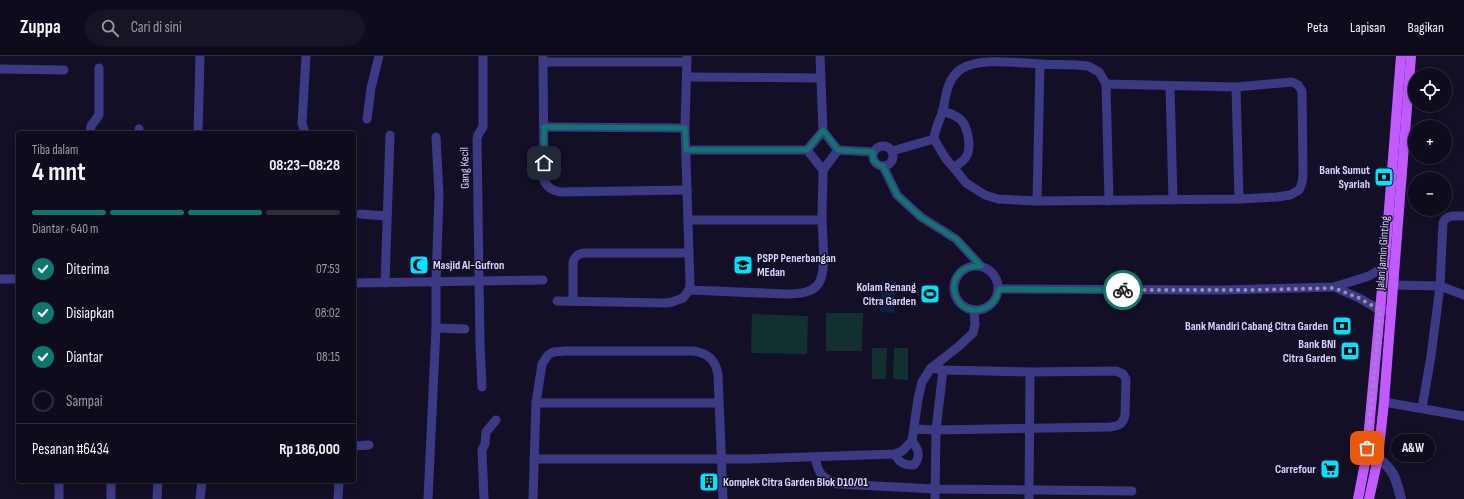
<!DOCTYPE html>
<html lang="id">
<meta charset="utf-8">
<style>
body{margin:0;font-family:"Sofia Sans Condensed",sans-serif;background:#171425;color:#f1f3f6;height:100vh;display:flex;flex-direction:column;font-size:15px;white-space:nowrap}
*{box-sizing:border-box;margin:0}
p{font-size:13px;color:#9b9ba3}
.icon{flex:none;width:22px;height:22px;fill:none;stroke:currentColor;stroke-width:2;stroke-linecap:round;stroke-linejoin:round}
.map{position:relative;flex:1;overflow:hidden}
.drawer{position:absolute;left:16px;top:75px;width:340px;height:352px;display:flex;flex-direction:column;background:#0e0b1c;border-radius:4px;box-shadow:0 2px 10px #0003,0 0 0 1px #2e2b3b}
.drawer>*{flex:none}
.controls{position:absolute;left:1408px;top:12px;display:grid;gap:8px}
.controls a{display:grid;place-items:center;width:44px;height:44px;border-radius:50%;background:#0e0b1c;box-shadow:0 2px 10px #0003,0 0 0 1px #2e2b3b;font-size:20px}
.pin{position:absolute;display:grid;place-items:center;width:34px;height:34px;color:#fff;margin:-17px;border-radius:8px;box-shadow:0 2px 6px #0006}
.courier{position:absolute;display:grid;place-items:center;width:40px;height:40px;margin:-20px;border:3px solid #0f766e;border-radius:50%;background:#fff;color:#222;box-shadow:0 1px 5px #0007}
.bubble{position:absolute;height:28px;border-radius:14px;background:#0e0b1c;box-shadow:0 2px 10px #0003,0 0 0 1px #2e2b3b;font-size:13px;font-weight:700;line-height:28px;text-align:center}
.headline em{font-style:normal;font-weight:700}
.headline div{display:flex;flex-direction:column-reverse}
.headline{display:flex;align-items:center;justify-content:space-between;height:68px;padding:0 16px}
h1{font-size:26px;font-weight:700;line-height:30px}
.bar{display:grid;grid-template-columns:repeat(4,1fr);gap:6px 4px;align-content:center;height:48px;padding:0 16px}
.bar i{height:5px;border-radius:3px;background:#2e2b3b}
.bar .selected{background:#0f766e}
.bar p{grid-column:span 4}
.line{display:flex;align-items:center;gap:10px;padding:0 16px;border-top:1px solid #2e2b3b}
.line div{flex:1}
ol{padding:0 16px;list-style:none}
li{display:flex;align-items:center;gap:12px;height:44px}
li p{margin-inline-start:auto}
li .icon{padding:4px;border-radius:50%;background:#0f766e;color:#fff;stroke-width:4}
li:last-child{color:#9b9ba3}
li i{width:22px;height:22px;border:2px solid #2e2b3b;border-radius:50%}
header{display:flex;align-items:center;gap:24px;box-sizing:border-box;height:56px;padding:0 20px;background:#0e0b1c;border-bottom:1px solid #2e2b3b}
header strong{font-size:19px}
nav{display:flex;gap:22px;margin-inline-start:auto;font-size:14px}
.search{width:280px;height:36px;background:#171425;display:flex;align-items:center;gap:10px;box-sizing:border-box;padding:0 14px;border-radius:22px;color:#9b9ba3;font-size:15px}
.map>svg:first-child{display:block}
.green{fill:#12302f}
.water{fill:#0c2248}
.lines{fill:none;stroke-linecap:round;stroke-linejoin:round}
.minor{stroke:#3d3a85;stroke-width:9}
.tertiary{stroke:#3d3a85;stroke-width:10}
.primary{stroke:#c25bff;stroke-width:10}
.done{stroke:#948fb3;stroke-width:4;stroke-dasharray:0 7.2}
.route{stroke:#0f766e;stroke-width:5}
.labels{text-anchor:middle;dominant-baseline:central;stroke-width:3;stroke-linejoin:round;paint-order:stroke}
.street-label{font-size:12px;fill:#d9d4ff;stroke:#130f26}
.poi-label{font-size:12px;font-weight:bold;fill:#d9d4ff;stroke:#130f26;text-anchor:end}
</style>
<header>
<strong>Zuppa</strong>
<div class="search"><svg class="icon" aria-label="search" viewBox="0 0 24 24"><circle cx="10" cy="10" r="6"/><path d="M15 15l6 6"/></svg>Cari di sini</div>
<nav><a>Peta</a><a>Lapisan</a><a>Bagikan</a></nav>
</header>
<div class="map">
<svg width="1464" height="443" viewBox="0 0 1464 443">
<rect width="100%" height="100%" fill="#130f26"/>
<g class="green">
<polygon points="826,257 863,257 862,295 826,295"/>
<polygon points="752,258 808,260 807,298 751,297"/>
<polygon points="872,292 887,292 886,323 872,323"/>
<polygon points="894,292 908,292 908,324 893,323"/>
</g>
<polygon class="water" points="881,225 895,225 894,257 880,256"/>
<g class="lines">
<g class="minor">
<path d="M543,0L544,124C547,132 553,135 561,136L687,134"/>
<polyline points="820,0 823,75"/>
<polyline points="543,6 687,6"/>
<polyline points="0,13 64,14"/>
<polyline points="687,21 820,22"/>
<polyline points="1170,30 1173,144"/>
<polyline points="1236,31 1239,143"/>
<path d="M942,55C949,57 957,59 962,65C968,73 972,92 966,101C964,105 958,108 954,112"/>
<polyline points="367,63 371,32 379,0"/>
<polyline points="544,71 685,72"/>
<polyline points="139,73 139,77"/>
<polyline points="90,77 91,70 99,59 99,12"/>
<polyline points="198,77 200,0"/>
<polyline points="305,77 302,67 306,0"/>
<polyline points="934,83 946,103 954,112 966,127 985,139 998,143 1037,145 1239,143 1277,141 1290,139 1299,134 1302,127 1303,118 1302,35 1298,29 1292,26 1236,31 1106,28"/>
<circle cx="883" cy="100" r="10"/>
<polyline points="686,94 807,94 823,75 838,94"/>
<polyline points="807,94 823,114 838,94"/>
<polyline points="838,94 873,96"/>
<path d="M892,95L934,83C935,72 940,64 943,54C946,39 947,23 961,13C979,1 1018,7 1039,8C1056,9 1072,8 1088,10L1099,16L1106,28L1109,145"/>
<polyline points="883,110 897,139 921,161 956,183 981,210"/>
<polyline points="1037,145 1040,8"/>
<polyline points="360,158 386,160"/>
<polyline points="688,164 822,164"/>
<circle cx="976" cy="232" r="22"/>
<polyline points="0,223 18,223"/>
<polyline points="354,227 543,224"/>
<polyline points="385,227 390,79"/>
<polyline points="1394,229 1440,230 1464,239"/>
<polyline points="1334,231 1359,242 1380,254 1385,254"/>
<polyline points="999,233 1222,234 1334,231 1369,220 1384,211 1389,212"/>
<path d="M689,234L785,238C796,238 812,238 819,227C827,214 822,178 822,163C822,146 823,130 823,114"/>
<polyline points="557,245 665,247 672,246 683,242 689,234 690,228 685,72 687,0"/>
<path d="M573,245V207C574,200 578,198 584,197H689"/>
<polyline points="436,272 465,273"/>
<polyline points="482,331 480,288 477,83 478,79 483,71 483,0"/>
<polyline points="1384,346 1464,360"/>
<polyline points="536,347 718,347"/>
<path d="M1422,352L1431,300L1440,230L1443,167C1446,158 1456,160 1464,160"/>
<path d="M914,373L936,374L1110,371C1119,370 1123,368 1125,359L1126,323L1123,318L1116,315L1030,316L943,314L931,312"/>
<polyline points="354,390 369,389"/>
<path d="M895,398C899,407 904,409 914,409C921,400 919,394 912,385"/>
<path d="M815,401C818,418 822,422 838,428L935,433L1132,435"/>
<polyline points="534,403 747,403 895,398 902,395 912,385 918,343 922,326 931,312 958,291 973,277 975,268 974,254"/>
<polyline points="59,425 59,443"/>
<polyline points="111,443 111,425"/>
<polyline points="157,443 158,425"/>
<polyline points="200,443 202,425"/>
<polyline points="338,443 339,425"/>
<polyline points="428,443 436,272 436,225 439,139 436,81"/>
<polyline points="484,443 482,394 485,388 486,376 496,364"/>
<path d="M533,443L536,347L542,308L548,299L553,296L566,295H693C708,297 716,304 718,319L723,443"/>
<polyline points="935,443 936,374 943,314"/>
<polyline points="1029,443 1030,316"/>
</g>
<path class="tertiary" d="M1378,402C1395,415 1396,423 1401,443"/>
<g class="primary">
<polyline points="1358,443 1366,402 1369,373 1387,179 1401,0"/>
<polyline points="1369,443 1378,402 1384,346 1411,0"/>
</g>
</g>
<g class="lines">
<polyline class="done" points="1123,234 1250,234 1334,232 1359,242 1380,254 1367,392"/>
<path class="route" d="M544,107V71L685,72L686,94H807L823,74L838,94L873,96V104L879,109L883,110L897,139L921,161L956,183L981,210C937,209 953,266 985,252C993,249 997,242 999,233L1123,234"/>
</g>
<defs>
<symbol id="bank-square" viewBox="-11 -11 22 22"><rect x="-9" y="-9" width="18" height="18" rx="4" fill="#00e5ff" stroke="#130f26"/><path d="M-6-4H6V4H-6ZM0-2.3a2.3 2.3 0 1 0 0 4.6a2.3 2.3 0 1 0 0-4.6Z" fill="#111"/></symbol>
<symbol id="mosque-square" viewBox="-11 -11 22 22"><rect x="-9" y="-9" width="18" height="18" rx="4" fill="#00e5ff" stroke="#130f26"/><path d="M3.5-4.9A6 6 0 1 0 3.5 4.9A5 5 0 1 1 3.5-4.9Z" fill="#111"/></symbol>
<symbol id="university-square" viewBox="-11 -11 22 22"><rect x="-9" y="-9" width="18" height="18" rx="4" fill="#00e5ff" stroke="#130f26"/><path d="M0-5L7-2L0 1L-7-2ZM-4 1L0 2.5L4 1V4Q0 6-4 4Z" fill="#111"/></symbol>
<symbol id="stadium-square" viewBox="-11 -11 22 22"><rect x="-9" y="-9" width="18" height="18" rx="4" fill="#00e5ff" stroke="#130f26"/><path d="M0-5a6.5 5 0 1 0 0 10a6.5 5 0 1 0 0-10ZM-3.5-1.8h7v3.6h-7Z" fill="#111"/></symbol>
<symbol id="supermarket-square" viewBox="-11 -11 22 22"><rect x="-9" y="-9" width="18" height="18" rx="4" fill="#00e5ff" stroke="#130f26"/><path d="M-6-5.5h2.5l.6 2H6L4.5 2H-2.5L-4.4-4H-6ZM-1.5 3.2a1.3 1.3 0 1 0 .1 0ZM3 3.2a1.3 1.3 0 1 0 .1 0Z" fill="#111"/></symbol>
<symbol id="building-square" viewBox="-11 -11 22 22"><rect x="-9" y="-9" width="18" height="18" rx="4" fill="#00e5ff" stroke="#130f26"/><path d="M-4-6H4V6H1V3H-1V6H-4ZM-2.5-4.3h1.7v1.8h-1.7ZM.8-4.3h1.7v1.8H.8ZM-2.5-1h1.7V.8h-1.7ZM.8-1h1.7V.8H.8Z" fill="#111"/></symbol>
</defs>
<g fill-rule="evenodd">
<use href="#bank-square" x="1373" y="110" width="22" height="22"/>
<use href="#mosque-square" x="408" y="198" width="22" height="22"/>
<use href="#university-square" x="732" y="198" width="22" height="22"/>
<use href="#stadium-square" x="919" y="227" width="22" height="22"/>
<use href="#bank-square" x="1331" y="259" width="22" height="22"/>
<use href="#bank-square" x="1339" y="284" width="22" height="22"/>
<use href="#supermarket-square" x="1319" y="402" width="22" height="22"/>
<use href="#building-square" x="698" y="415" width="22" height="22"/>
</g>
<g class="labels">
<g class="street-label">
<text transform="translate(465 112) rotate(-91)">Gang Kecil</text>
<text transform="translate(1383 197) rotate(-86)">Jalan Jamin Ginting</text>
</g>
<g class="poi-label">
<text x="1370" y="114">Bank Sumut<tspan x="1370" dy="14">Syariah</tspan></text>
<text x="757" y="202" text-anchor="start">PSPP Penerbangan<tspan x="757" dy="14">MEdan</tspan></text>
<text x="433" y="209" text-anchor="start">Masjid Al-Gufron</text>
<text x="916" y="231">Kolam Renang<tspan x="916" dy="14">Citra Garden</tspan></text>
<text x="1328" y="270">Bank Mandiri Cabang Citra Garden</text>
<text x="1336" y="288">Bank BNI<tspan x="1336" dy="14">Citra Garden</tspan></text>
<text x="1316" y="413">Carrefour</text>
<text x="723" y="426" text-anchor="start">Komplek Citra Garden Blok D10/01</text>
</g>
</g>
</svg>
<div class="controls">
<a><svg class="icon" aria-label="locate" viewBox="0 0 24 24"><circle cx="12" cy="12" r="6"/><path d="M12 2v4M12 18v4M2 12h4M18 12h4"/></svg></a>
<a>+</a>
<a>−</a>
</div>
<div class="pin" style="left:1367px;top:392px;background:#ea580c"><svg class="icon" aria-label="bag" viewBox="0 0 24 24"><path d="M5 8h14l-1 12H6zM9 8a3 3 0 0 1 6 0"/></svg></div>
<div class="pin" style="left:544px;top:107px;background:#1f2937"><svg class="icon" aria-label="home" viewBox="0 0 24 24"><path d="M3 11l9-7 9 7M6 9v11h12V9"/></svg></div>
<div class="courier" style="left:1123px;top:234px"><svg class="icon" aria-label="bike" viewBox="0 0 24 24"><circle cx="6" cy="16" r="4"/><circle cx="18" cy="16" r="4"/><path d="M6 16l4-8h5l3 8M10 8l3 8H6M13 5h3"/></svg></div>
<div class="bubble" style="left:1391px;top:378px;width:44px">A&amp;W</div>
<section class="drawer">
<div class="headline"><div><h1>4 mnt</h1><p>Tiba dalam</p></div><em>08:23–08:28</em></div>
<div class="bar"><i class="selected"></i><i class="selected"></i><i class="selected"></i><i></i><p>Diantar · 640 m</p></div>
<ol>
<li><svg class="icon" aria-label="check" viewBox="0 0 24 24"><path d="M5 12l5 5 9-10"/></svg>Diterima<p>07:53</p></li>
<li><svg class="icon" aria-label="check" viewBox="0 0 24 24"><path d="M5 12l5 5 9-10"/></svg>Disiapkan<p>08:02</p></li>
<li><svg class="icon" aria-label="check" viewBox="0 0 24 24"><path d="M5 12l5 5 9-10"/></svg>Diantar<p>08:15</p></li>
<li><i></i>Sampai</li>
</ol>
<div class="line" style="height:52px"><div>Pesanan #6434</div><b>Rp 186,000</b></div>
</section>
</div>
